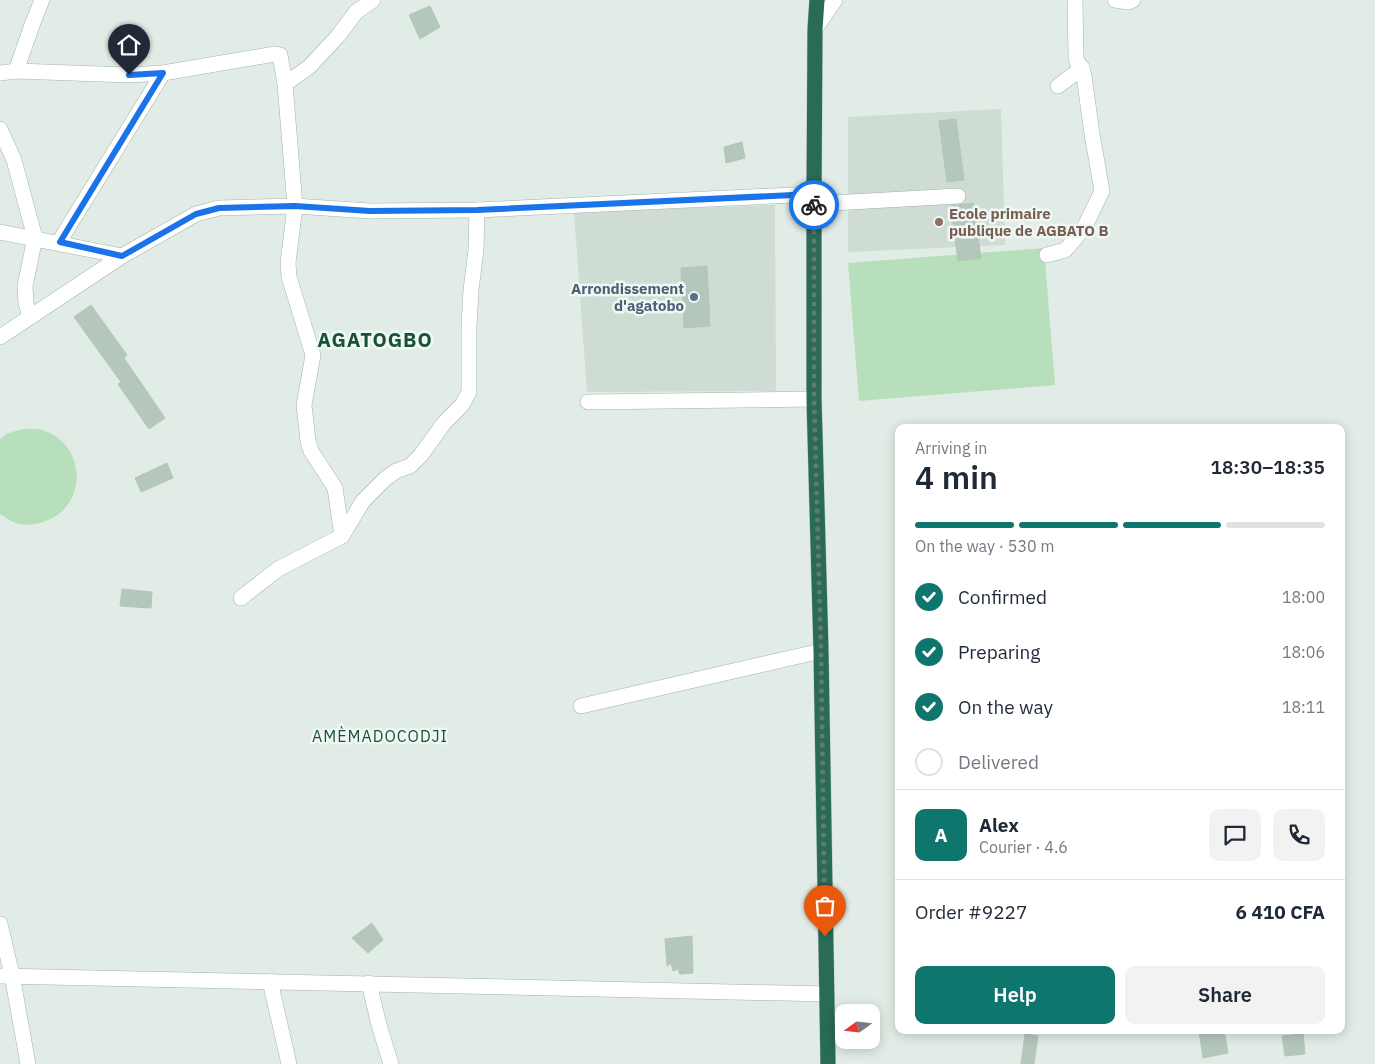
<!DOCTYPE html>
<meta charset="utf-8">
<style>
body{margin:0;font-family:"IBM Plex Sans",sans-serif;background:#f2f2f3;color:#1f2937;height:100vh;display:flex;flex-direction:column;font-size:19px;white-space:nowrap}
*{box-sizing:border-box;margin:0}
p{font-size:16px;color:#747a83}
.icon{flex:none;width:28px;height:28px;fill:none;stroke:currentColor;stroke-width:2;stroke-linecap:round;stroke-linejoin:round}
.map{position:relative;flex:1;overflow:hidden}
.side{position:absolute;left:895px;top:424px;width:450px;height:610px;display:flex;flex-direction:column;background:#fff;border-radius:10px;box-shadow:0 2px 12px #0003}
.side>*{flex:none}
.needle{width:32px;rotate:255deg}
.fabs{position:absolute;left:835px;top:1004px;display:grid;gap:10px}
.fabs a{display:grid;place-items:center;width:45px;height:45px;border-radius:10px;background:#fff;box-shadow:0 2px 12px #0003;font-size:25px}
.pin{position:absolute;display:grid;place-items:center;width:42px;height:42px;color:#fff;margin:-51px -21px;border-radius:50% 50% 50% 0;rotate:-45deg;box-shadow:0 0 5px #0007}
.pin .icon{rotate:45deg}
.courier{position:absolute;display:grid;place-items:center;width:50px;height:50px;margin:-25px;border:4px solid #1a73e8;border-radius:50%;background:#fff;color:#222;box-shadow:0 1px 6px #0007}
.headline em{font-style:normal;font-weight:600}
.headline div{display:flex;flex-direction:column-reverse}
.headline{display:flex;align-items:center;justify-content:space-between;height:85px;padding:0 20px}
h1{font-size:32px;font-weight:600;line-height:38px}
.bar{display:grid;grid-template-columns:repeat(4,1fr);gap:8px 5px;align-content:center;height:60px;padding:0 20px}
.bar i{height:6px;border-radius:4px;background:#e0e1e3}
.bar .on{background:#0f766e}
.bar p{grid-column:span 4}
.line{display:flex;align-items:center;gap:12px;padding:0 20px;border-top:1px solid #e0e1e3}
.line div{flex:1}
.round{display:grid;place-items:center;flex:none;width:52px;height:52px;border-radius:10px;background:#f2f2f3}
ol{padding:0 20px;list-style:none}
li{display:flex;align-items:center;gap:15px;height:55px}
li p{margin-inline-start:auto}
li .icon{padding:5px;border-radius:50%;background:#0f766e;color:#fff;stroke-width:4}
li:last-child{color:#747a83}
li i{width:28px;height:28px;border:2px solid #e0e1e3;border-radius:50%}
.button{display:flex;gap:10px;margin-top:auto;padding:10px 20px}
.button a{flex:1;height:58px;border-radius:10px;background:#0f766e;color:#fff;font-size:20px;font-weight:600;line-height:58px;text-align:center}
.button a+a{background:#f2f2f3;color:#1f2937}
.map>svg:first-child{display:block}
.built{fill:#cedcd3}
.green{fill:#b7dfbc}
.building{fill:#b5c7bd;stroke:#b2c6bb}
.lines{fill:none;stroke-linecap:round;stroke-linejoin:round}
.minor-casing{stroke:#a2b4ab;stroke-width:16}
.highway-casing{stroke:#c0c9c5;stroke-width:16}
.minor{stroke:#fff;stroke-width:15}
.highway{stroke:#296b54;stroke-width:15}
.done{stroke:#637a70;stroke-width:5;stroke-dasharray:0 9}
.route{stroke:#1a73e8;stroke-width:6}
.education-dot{fill:#8d6e63;stroke:#f0f8f3;stroke-width:2}
.service-dot{fill:#5c6f8a;stroke:#f0f8f3;stroke-width:2}
.labels{text-anchor:middle;dominant-baseline:central;stroke-width:5;stroke-linejoin:round;paint-order:stroke}
.education-label{font-size:15px;font-weight:bold;fill:#785e54;stroke:#f0f8f3;text-anchor:start}
.service-label{font-size:15px;font-weight:bold;fill:#4e5e75;stroke:#f0f8f3;text-anchor:end}
.neighbourhood-label{font-size:16px;letter-spacing:1px;fill:#1a513b;stroke:#f0f8f3}
.district-label{font-size:20px;font-weight:bold;letter-spacing:1px;fill:#1a513b;stroke:#f0f8f3}
</style>
<div class="map">
<svg width="1375" height="1064" viewBox="0 0 1375 1064">
<rect width="100%" height="100%" fill="#e0ece5"/>
<g class="built">
<polygon points="1001,109 1005,245 848,252 848,117"/>
<polygon points="775,205 776,391 587,392 574,212"/>
</g>
<g class="green">
<polygon points="1044,248 1055,385 859,401 848,263"/>
<path d="M22,429C28,429 36,428 42,430C87,443 89,508 43,522C34,525 23,526 13,522C9,520 4,516 0,514V439L6,434Z"/>
</g>
<g class="building">
<polygon points="430,6 440,27 420,39 409,15"/>
<polygon points="956,119 964,180 947,182 939,121"/>
<polygon points="742,142 745,158 726,163 724,147"/>
<polygon points="973,203 981,258 958,261 951,206"/>
<polygon points="707,266 710,326 684,328 681,268"/>
<polygon points="91,305 127,355 124,358 165,418 149,429 118,384 121,382 74,317"/>
<polygon points="167,463 173,478 141,492 135,478"/>
<polygon points="122,589 152,592 151,608 120,606"/>
<polygon points="372,923 383,940 368,953 352,938"/>
<polygon points="692,936 693,973 680,974 678,969 673,971 671,963 667,966 665,939"/>
<polygon points="1206,1030 1224,1030 1228,1053 1203,1058 1199,1031"/>
<polygon points="1025,1034 1038,1036 1034,1064 1021,1064"/>
<polygon points="1303,1034 1305,1054 1285,1056 1282,1036"/>
</g>
<g class="lines">
<defs>
<g id="minor">
<polyline points="1115,0 1128,2 1133,0"/>
<polyline points="815,29 835,0"/>
<polyline points="16,71 32,25 42,0"/>
<polyline points="0,73 16,71 129,75 163,73 275,54 280,55 285,84 295,206 288,263 289,277 313,355 304,405 308,441 311,451 335,488 342,536 363,501 385,479 396,471 410,466 421,455 444,423 462,405 469,392 469,327 471,290 476,250 477,210"/>
<polyline points="285,84 309,67 338,36 356,12 373,0"/>
<polyline points="1058,86 1082,68 1077,62 1076,57 1075,0"/>
<polyline points="0,129 14,160 35,238 25,286 26,303 30,317"/>
<polyline points="814,204 958,196"/>
<polyline points="0,232 122,256"/>
<polyline points="59,242 163,73"/>
<polyline points="1047,255 1065,250 1069,246 1085,226 1102,191 1092,134 1084,76 1082,68"/>
<polyline points="0,337 122,256 196,214 219,208 295,206 370,211 477,210 814,194"/>
<polyline points="588,402 814,399"/>
<polyline points="241,598 278,569 342,536"/>
<polyline points="581,706 821,651"/>
<polyline points="0,924 12,975 28,1064"/>
<polyline points="0,976 826,994"/>
<polyline points="270,981 289,1064"/>
<polyline points="369,983 379,1025 391,1064"/>
</g>
<polyline id="highway" points="817,0 815,29 814,194 814,399 821,651 828,1064"/>
</defs>
<use href="#minor" class="minor-casing"/>
<use href="#highway" class="highway-casing"/>
<use href="#minor" class="minor"/>
<use href="#highway" class="highway"/>
</g>
<g class="lines">
<polyline class="done" points="814,205 814,399 821,650 825,936"/>
<polyline class="route" points="129,75 163,73 60,242 122,256 196,214 219,208 295,206 370,211 477,210 814,194 814,205"/>
</g>
<circle class="education-dot" cx="939" cy="222" r="5"/>
<circle class="service-dot" cx="694" cy="297" r="5"/>
<g class="labels">
<g class="education-label">
<text x="949" y="213">Ecole primaire<tspan x="949" dy="17">publique de AGBATO B</tspan></text>
</g>
<g class="service-label">
<text x="684" y="288">Arrondissement<tspan x="684" dy="17">d'agatobo</tspan></text>
</g>
<g class="neighbourhood-label">
<text x="380" y="736">AMÈMADOCODJI</text>
</g>
<g class="district-label">
<text x="375" y="339">AGATOGBO</text>
</g>
</g>
</svg>
<div class="fabs">
<a><svg class="needle" viewBox="-14 -14 28 28"><path d="M0-13l5 13h-10z" fill="#e53935"/><path d="M0 13l5-13h-10z" fill="#747a83"/></svg></a>
</div>
<div class="pin" style="left:825px;top:936px;background:#ea580c"><svg class="icon" aria-label="bag" viewBox="0 0 24 24"><path d="M5 8h14l-1 12H6zM9 8a3 3 0 0 1 6 0"/></svg></div>
<div class="pin" style="left:129px;top:75px;background:#1f2937"><svg class="icon" aria-label="home" viewBox="0 0 24 24"><path d="M3 11l9-7 9 7M6 9v11h12V9"/></svg></div>
<div class="courier" style="left:814px;top:205px"><svg class="icon" aria-label="bike" viewBox="0 0 24 24"><circle cx="6" cy="16" r="4"/><circle cx="18" cy="16" r="4"/><path d="M6 16l4-8h5l3 8M10 8l3 8H6M13 5h3"/></svg></div>
<section class="side">
<div class="headline"><div><h1>4 min</h1><p>Arriving in</p></div><em>18:30–18:35</em></div>
<div class="bar"><i class="on"></i><i class="on"></i><i class="on"></i><i></i><p>On the way · 530 m</p></div>
<ol>
<li><svg class="icon" aria-label="check" viewBox="0 0 24 24"><path d="M5 12l5 5 9-10"/></svg>Confirmed<p>18:00</p></li>
<li><svg class="icon" aria-label="check" viewBox="0 0 24 24"><path d="M5 12l5 5 9-10"/></svg>Preparing<p>18:06</p></li>
<li><svg class="icon" aria-label="check" viewBox="0 0 24 24"><path d="M5 12l5 5 9-10"/></svg>On the way<p>18:11</p></li>
<li><i></i>Delivered</li>
</ol>
<div class="line" style="height:90px"><b class="round" style="background:#0f766e;color:#fff">A</b><div><b>Alex</b><p>Courier · 4.6</p></div><a class="round"><svg class="icon" aria-label="chat" viewBox="0 0 24 24"><path d="M4 5h16v11H9l-5 4z"/></svg></a><a class="round"><svg class="icon" aria-label="phone" viewBox="0 0 24 24"><path d="M5 4h4l2 5-3 2q2 4 5 5l2-3 5 2v4C11 20 4 13 5 4z"/></svg></a></div>
<div class="line" style="height:65px"><div>Order #9227</div><b>6 410 CFA</b></div>
<div class="button"><a>Help</a><a>Share</a></div>
</section>
</div>
